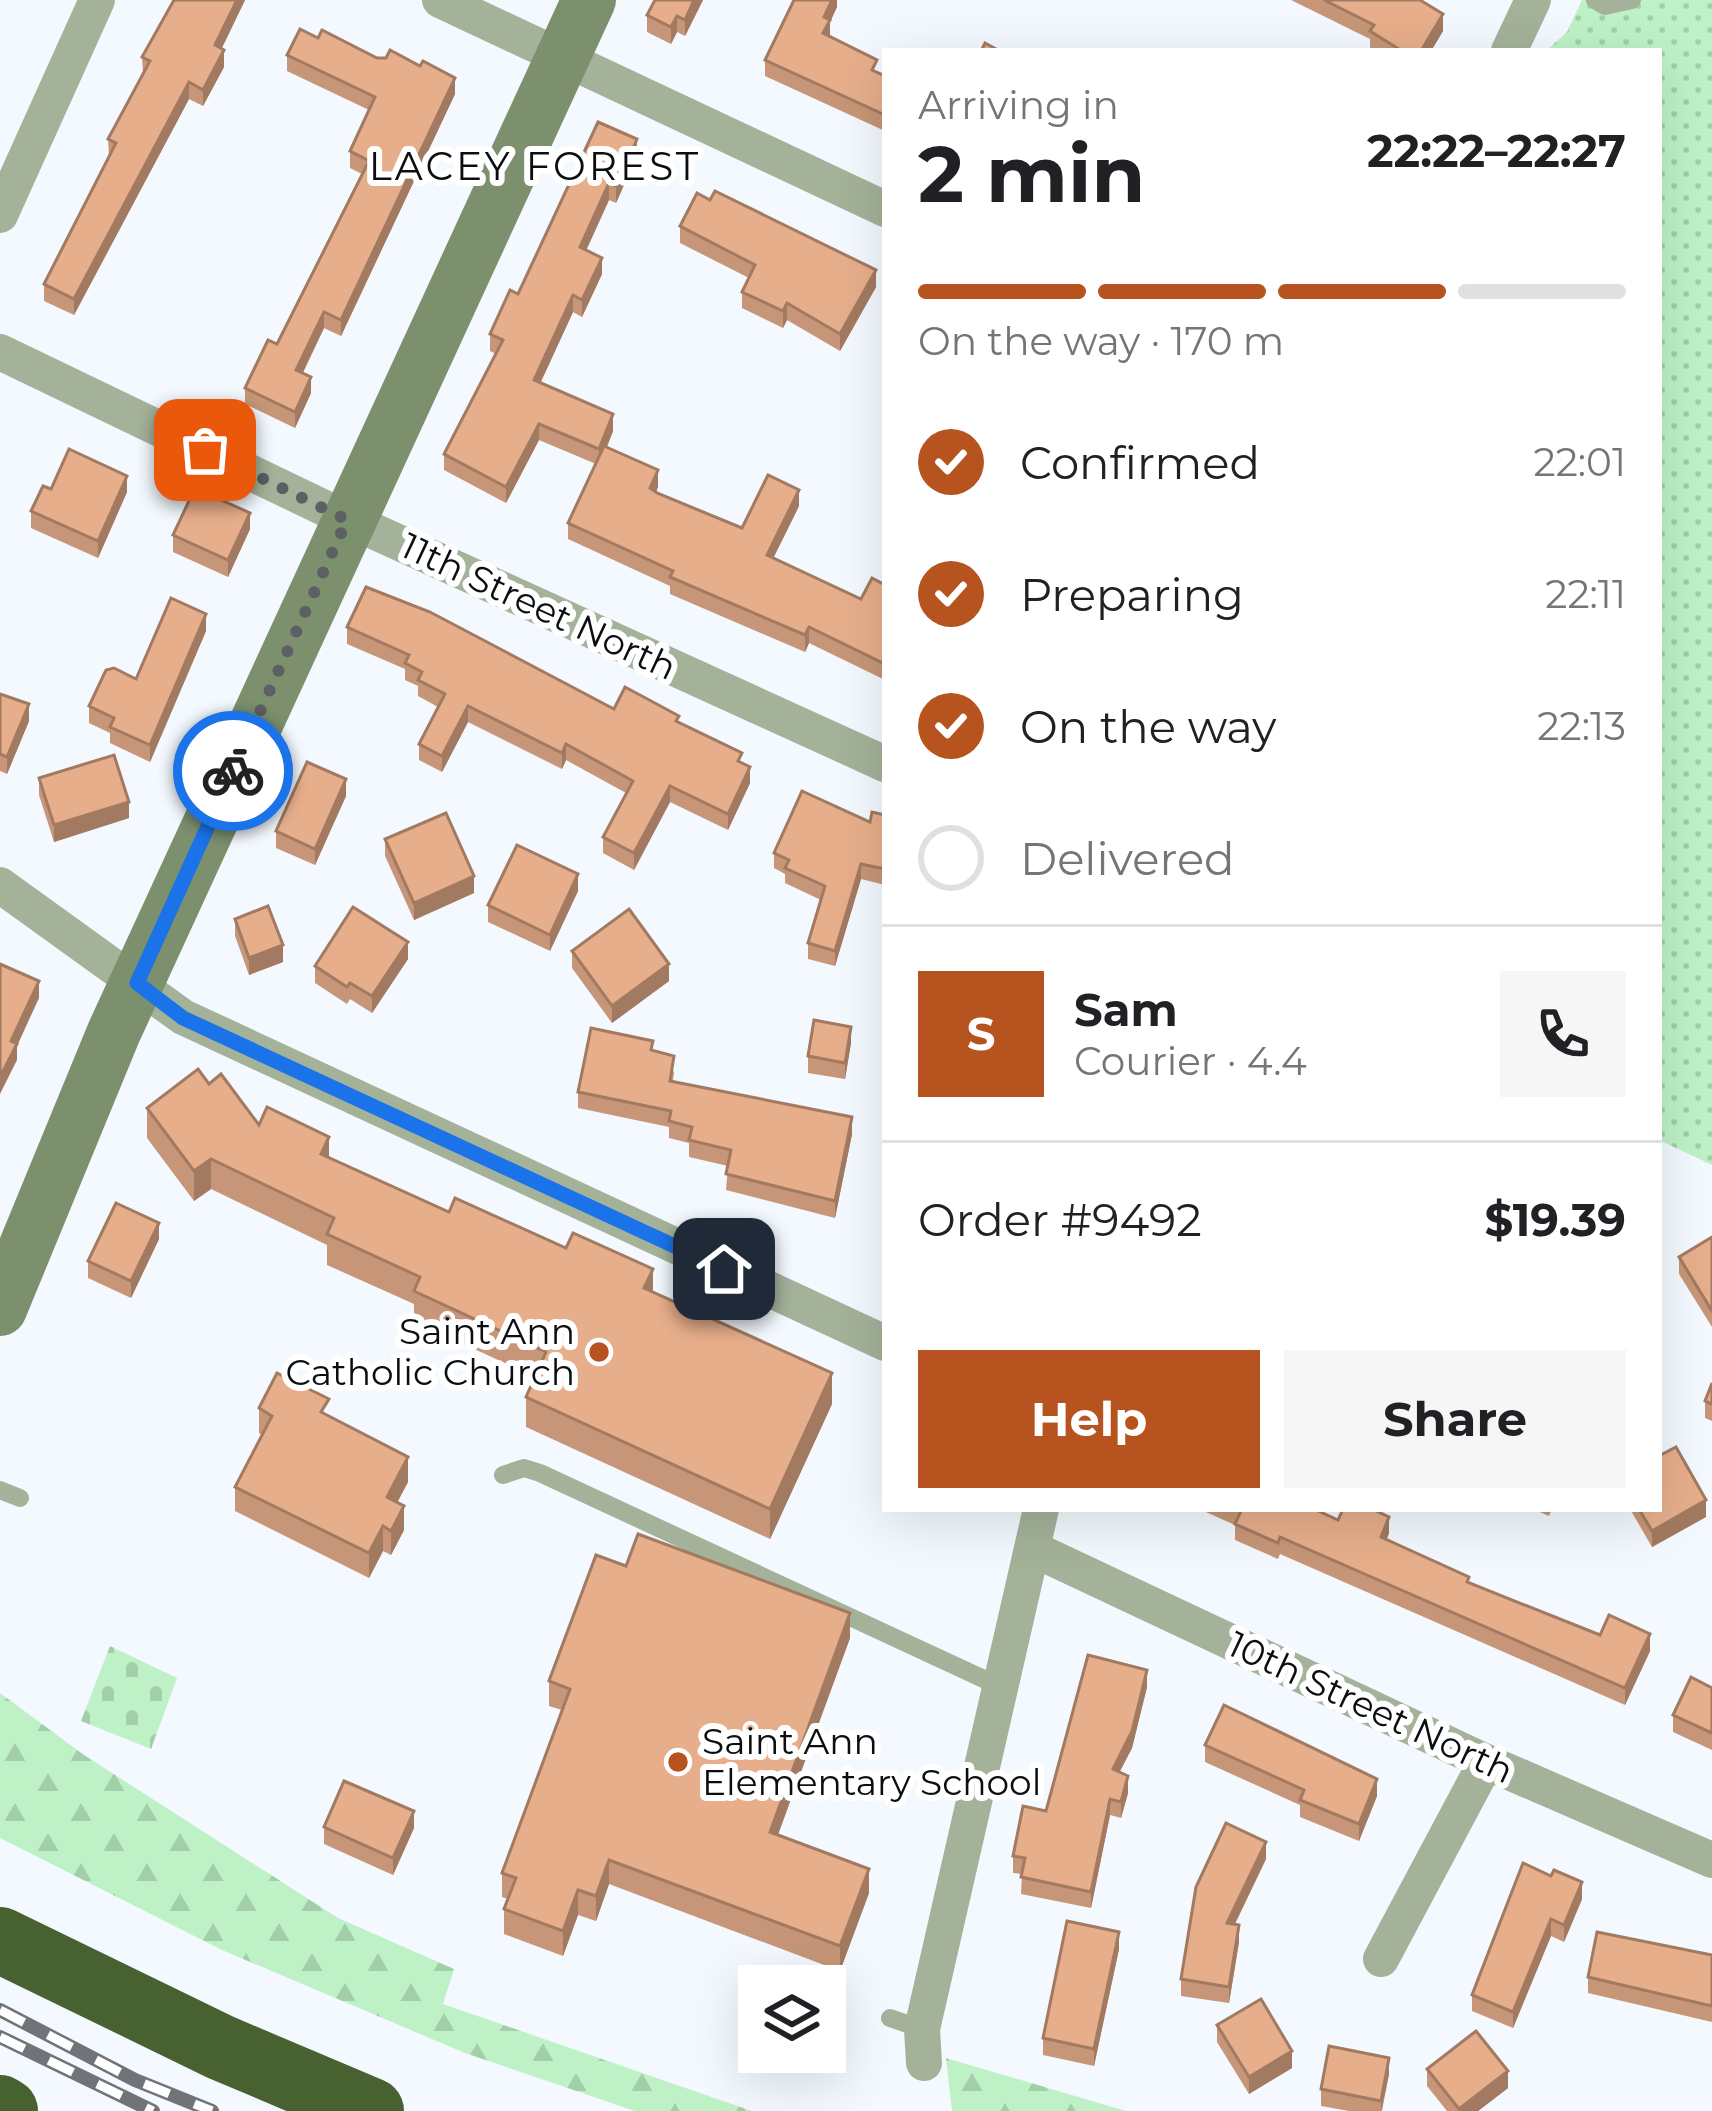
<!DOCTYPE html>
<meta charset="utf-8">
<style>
body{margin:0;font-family:Montserrat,sans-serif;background:#f6f6f6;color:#202124;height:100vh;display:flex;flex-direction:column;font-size:45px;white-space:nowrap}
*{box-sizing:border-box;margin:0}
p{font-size:39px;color:#757577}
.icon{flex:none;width:66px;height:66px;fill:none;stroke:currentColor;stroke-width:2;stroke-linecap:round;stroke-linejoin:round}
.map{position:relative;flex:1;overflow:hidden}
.drawer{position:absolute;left:882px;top:48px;width:780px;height:1464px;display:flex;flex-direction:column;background:#fff;border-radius:0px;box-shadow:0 12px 48px #0002}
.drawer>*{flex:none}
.controls{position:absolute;left:738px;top:1965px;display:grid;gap:24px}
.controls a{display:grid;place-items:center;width:108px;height:108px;border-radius:0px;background:#fff;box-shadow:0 12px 48px #0002;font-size:60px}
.pin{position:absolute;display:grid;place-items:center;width:102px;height:102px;color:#fff;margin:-51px;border-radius:24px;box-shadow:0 6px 18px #0006}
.courier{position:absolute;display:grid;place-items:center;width:120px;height:120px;margin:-60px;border:9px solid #1a73e8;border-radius:50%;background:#fff;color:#222;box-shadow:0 3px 15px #0007}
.headline em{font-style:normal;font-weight:700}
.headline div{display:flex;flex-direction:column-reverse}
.headline{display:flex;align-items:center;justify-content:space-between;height:204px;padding:0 36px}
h1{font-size:78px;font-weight:700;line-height:90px}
.bar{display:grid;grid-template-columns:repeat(4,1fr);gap:18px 12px;align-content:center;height:144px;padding:0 36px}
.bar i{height:15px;border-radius:9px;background:#e0e0e0}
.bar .selected{background:#b6531e}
.bar p{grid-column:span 4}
.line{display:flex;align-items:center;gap:30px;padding:0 36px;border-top:3px solid #e0e0e0}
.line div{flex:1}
.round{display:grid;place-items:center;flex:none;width:126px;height:126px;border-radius:0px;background:#f6f6f6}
ol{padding:0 36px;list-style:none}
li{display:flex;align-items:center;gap:36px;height:132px}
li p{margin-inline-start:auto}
li .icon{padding:12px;border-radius:50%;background:#b6531e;color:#fff;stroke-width:4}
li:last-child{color:#757577}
li i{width:66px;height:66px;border:6px solid #e0e0e0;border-radius:50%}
.primary-button{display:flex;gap:24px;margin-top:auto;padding:24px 36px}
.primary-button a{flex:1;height:138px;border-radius:0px;background:#b6531e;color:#fff;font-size:48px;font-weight:700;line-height:138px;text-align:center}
.primary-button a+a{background:#f6f6f6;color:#202124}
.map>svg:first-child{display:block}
.forest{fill:url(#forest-firs)}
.cemetery{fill:url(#cemetery-stones)}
.park{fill:url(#park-dots)}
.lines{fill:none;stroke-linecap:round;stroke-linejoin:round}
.lane{stroke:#a4b29a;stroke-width:18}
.street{stroke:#a4b29a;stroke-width:36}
.secondary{stroke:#7c906d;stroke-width:54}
.highway{stroke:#476230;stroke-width:66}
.rail-casing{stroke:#707478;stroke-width:14}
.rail{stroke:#fff;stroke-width:9;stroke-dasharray:27;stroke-linecap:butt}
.wall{fill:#c79678}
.shaded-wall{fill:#a27a61}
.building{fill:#e7ae8b;stroke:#a27a61;stroke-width:3}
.done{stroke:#5c6064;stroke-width:12;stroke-dasharray:0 21.6}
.route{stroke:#1a73e8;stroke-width:15}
.poi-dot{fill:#b6531e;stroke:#fff;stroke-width:4.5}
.labels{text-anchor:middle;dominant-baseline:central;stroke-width:12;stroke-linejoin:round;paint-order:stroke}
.street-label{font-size:36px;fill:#0b0e11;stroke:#fff}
.poi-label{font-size:36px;fill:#0b0e11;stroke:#fff;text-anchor:end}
.neighbourhood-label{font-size:39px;letter-spacing:3px;fill:#0b0e11;stroke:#fff}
</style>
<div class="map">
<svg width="1712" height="2111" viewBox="0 0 1712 2111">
<defs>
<pattern id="forest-firs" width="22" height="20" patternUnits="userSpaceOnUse" patternTransform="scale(3)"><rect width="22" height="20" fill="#bef2c6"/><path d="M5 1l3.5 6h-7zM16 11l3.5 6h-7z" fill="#a2cea9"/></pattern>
<pattern id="cemetery-stones" width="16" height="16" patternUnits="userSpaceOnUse" patternTransform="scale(3)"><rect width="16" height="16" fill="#bef2c6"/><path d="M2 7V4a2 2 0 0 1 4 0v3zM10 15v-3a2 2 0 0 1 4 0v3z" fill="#a2cea9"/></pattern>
<pattern id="park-dots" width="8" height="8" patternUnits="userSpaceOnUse" patternTransform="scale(3)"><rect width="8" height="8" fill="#bef2c6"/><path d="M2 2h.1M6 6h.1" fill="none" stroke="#a2cea9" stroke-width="1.8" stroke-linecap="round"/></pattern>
</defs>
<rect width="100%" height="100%" fill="#f3f9fe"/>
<g class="forest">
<polygon points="0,1693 84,1755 338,1918 454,1969 443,2004 752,2111 635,2111 465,2053 222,1950 0,1838"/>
<polygon points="946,2058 1126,2111 952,2111"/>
</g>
<polygon class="cemetery" points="110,1646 177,1678 151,1749 81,1721"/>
<polygon class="park" points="1582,0 1712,0 1712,1165 1659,1140 1659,51 1546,51 1567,32"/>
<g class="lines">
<g class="lane">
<polyline points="1595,0 1605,6 1632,0"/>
<polyline points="503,1475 524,1468 540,1473 1001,1687"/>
<polyline points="0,1490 20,1498"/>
<polyline points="890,2018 922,2029"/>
</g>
<g class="street">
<polyline points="440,0 885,209"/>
<polyline points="1509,51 1533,0"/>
<polyline points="0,215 97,0"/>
<polyline points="0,352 347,519 885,764"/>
<polyline points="0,885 183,1017 885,1343"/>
<polyline points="1033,1549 1486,1762 1712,1860"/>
<polyline points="1381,1959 1486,1762"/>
<polyline points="924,2063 922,2029 1041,1509"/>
</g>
<polyline class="secondary" points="0,1309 114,1032 589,0"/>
<g class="highway">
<polyline points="0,1940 220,2047 371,2111"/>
<polyline points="0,2108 5,2111"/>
</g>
<defs>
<g id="rail">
<polyline points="0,2010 135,2080 212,2111"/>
<polyline points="0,2037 153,2111"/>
</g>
</defs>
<use href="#rail" class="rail-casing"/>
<use href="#rail" class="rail"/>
</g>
<g class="wall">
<polygon points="174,0 245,0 222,48 224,67 203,106 189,99 74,315 44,301 44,284 109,156 108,139 143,74 142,57"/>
<polygon points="655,0 703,0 685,36 677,32 671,44 647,32 647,15"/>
<polygon points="837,0 837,7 830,22 830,36 877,72 885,76 885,131 765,76 765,60"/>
<polygon points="1291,0 1420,0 1443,31 1431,51 1374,51 1370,48 1370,39"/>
<polygon points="318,38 377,58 455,94 341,336 324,328 303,373 311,393 295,428 245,404 245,388 277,344 362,174 350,168 350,151 369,110 287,71 287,55"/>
<polygon points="598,122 637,156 616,203 609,200 586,250 602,274 582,317 573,312 540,383 613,431 607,447 658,487 656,492 742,528 799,506 773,558 861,599 885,585 885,680 809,643 805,652 670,594 670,586 568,539 568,523 596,464 539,440 506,503 444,470 444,454 496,354 490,351 490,334 518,294"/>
<polygon points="680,226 876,287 840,351 787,320 783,328 742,308 742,292 749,278 680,243"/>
<polygon points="51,489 127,492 98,558 31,528 31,511"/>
<polygon points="250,529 228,577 173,552 173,535"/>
<polygon points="347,627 614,709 679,722 742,763 750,783 728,830 670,802 634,870 603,853 603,837 626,793 566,760 562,769 468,722 442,772 419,760 419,744 438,707 418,696 418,686 405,680 405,669 347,644"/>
<polygon points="206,631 150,762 110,743 110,733 89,723 89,706 136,679"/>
<polygon points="0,694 29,721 7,774 0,771"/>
<polygon points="39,778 129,818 54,842 39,795"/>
<polygon points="346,796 315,865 276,848 276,831"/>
<polygon points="885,815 885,885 861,879 835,966 808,959 808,943 821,900 785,883 785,874 774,868 774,853"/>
<polygon points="385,839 474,893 414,920 385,856"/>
<polygon points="578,891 550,951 488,922 488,905"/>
<polygon points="235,919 283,962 249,975 235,936"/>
<polygon points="572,951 669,981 612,1023 572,968"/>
<polygon points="408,959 372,1013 350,999 347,1004 315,983 315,966"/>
<polygon points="851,1043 845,1079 808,1073 808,1056"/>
<polygon points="653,1051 674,1072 673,1081 852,1134 835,1218 726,1190 728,1166 689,1157 689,1143 669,1138 669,1127 578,1108 578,1092"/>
<polygon points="209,1084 259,1125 329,1158 449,1212 653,1292 832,1404 770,1539 526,1427 526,1397 535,1377 414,1321 414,1304 327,1265 327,1245 211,1189 194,1201 147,1138 147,1108"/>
<polygon points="1712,1237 1712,1327 1679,1274 1679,1257"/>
<polygon points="159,1239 131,1298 88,1278 88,1261"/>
<polygon points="1712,1383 1712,1421 1705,1418 1705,1401"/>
<polygon points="259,1408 329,1416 408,1482 397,1502 404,1530 391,1555 383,1551 369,1578 235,1511 235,1487 262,1435 259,1433"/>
<polygon points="1199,1509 1314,1509 1338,1520 1389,1533 1387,1539 1469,1583 1600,1635 1650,1651 1625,1705 1280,1554 1278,1559 1235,1540 1235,1525"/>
<polygon points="1533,1509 1552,1509 1549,1516"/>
<polygon points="1630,1509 1659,1509 1706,1517 1652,1547"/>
<polygon points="626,1566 850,1638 778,1835 869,1893 840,1971 609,1884 596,1921 578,1915 563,1956 504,1934 504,1909 508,1899 502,1897 502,1873 562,1710 549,1706 549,1681"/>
<polygon points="1147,1687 1132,1748 1119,1772 1128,1793 1121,1818 1110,1815 1091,1908 1021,1894 1022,1874 1013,1873 1013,1856 1046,1811"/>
<polygon points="1712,1688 1712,1750 1673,1732 1673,1715"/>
<polygon points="1205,1745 1377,1796 1359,1841 1300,1817 1300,1805 1205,1762"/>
<polygon points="324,1827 414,1828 393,1875 324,1844"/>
<polygon points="1266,1859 1235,1924 1239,1942 1229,2003 1181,1996 1181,1979"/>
<polygon points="1523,1863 1582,1899 1564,1942 1551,1936 1513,2028 1472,2011 1472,1995"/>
<polygon points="1119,1949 1094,2066 1043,2055 1043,2038"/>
<polygon points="1712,1955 1712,2022 1588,1993 1588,1977"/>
<polygon points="1217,2025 1292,2068 1249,2094 1217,2042"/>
<polygon points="1427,2069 1508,2088 1478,2111 1447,2111 1427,2086"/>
<polygon points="1389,2074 1382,2111 1349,2111 1321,2106 1321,2089"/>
</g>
<g class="shaded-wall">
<polygon points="237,0 245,0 215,62 215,45"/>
<polygon points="694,0 703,0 685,36 685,20"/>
<polygon points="832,0 837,0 837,7 830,22 830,37 823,50 824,17"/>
<polygon points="1443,14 1443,31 1431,51 1421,51"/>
<polygon points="677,16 677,32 671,44 671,27"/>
<polygon points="224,50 224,67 203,106 203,90"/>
<polygon points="455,78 455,94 341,336 341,320"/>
<polygon points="189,82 189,99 74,315 74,299"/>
<polygon points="637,139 637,156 616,203 616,186"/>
<polygon points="609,183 609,200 580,264 580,247"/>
<polygon points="602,258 602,274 582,317 582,300"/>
<polygon points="876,270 876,287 840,351 840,334"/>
<polygon points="573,295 573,312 534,397 534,380"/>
<polygon points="787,303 787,320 783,328 783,311"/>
<polygon points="324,312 324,328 296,386 296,370"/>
<polygon points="311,377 311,393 295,428 295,412"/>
<polygon points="613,414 613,431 599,466 599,449"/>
<polygon points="539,424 539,440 506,503 506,487"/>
<polygon points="658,470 658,487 650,505 650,488"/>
<polygon points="127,476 127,492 98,558 98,541"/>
<polygon points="799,490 799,506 767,571 767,555"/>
<polygon points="250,513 250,529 228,577 228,560"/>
<polygon points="206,614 206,631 150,762 150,745"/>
<polygon points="809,627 809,643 805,652 805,635"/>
<polygon points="29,704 29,721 7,774 7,757"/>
<polygon points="468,706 468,722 442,772 442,756"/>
<polygon points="566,744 566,760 562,769 562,753"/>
<polygon points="750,767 750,783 728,830 728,814"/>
<polygon points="346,779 346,796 315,865 315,849"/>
<polygon points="670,786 670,802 634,870 634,853"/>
<polygon points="129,802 129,818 54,842 54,825"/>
<polygon points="861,864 861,879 835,966 835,951"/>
<polygon points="578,874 578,891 550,951 550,935"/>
<polygon points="474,876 474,893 414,920 414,903"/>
<polygon points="408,942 408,959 372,1013 372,996"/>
<polygon points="283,945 283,962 249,975 249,958"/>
<polygon points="669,964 669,981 612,1023 612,1006"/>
<polygon points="39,981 39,998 17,1046 17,1060 0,1094 0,1077 11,1041"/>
<polygon points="851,1027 851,1043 845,1079 845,1063"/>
<polygon points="852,1117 852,1134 835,1218 835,1201"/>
<polygon points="329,1137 329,1167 321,1154"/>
<polygon points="211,1159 211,1189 194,1201 194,1171"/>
<polygon points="159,1223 159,1239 131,1298 131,1281"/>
<polygon points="653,1269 653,1299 644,1288"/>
<polygon points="832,1373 832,1404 770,1539 770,1509"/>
<polygon points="408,1457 408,1482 387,1522 387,1497"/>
<polygon points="1706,1500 1706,1517 1652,1547 1652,1531"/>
<polygon points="404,1506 404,1530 391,1555 391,1531"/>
<polygon points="1389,1517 1389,1533 1381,1553 1381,1537"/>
<polygon points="383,1526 383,1551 369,1578 369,1553"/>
<polygon points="850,1613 850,1638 770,1856 770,1832"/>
<polygon points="1650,1634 1650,1651 1625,1705 1625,1688"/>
<polygon points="1147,1670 1147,1687 1132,1748 1113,1785 1113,1769"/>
<polygon points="1128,1776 1128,1793 1121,1818 1121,1802"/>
<polygon points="1377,1779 1377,1796 1359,1841 1359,1824"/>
<polygon points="1110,1799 1110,1815 1091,1908 1091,1892"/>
<polygon points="414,1811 414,1828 393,1875 393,1858"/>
<polygon points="1266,1842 1266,1859 1227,1940 1227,1923"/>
<polygon points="609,1860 609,1884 596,1921 596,1896"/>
<polygon points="869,1869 869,1893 840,1971 840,1946"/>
<polygon points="1582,1882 1582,1899 1564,1942 1564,1925"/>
<polygon points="578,1890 578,1915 563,1956 563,1931"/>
<polygon points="1551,1919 1551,1936 1513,2028 1513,2012"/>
<polygon points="1239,1925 1239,1942 1229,2003 1229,1987"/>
<polygon points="1119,1932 1119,1949 1094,2066 1094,2049"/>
<polygon points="1292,2051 1292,2068 1249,2094 1249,2077"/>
<polygon points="1389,2058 1389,2074 1381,2111 1381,2101"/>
<polygon points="1508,2071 1508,2088 1478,2111 1459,2111"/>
</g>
<g class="building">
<polygon points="174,0 237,0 215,45 224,50 203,90 189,82 74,299 44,284 116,143 108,139 150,61 142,57"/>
<polygon points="655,0 694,0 685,20 677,16 671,27 647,15"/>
<polygon points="794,0 832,0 824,17 830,20 823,33 877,60 872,70 885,76 885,115 765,60"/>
<polygon points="1324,0 1420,0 1443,14 1421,51 1402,51 1370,31 1374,25"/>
<polygon points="300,29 318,38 322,30 377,58 386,58 390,50 420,66 423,61 455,78 341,320 324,312 296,370 311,377 295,412 245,388 268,340 277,344 369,161 350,151 375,97 287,55"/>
<polygon points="985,43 1000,51 981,51"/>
<polygon points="598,122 637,139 616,186 609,183 580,247 602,258 582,300 573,295 534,380 613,414 599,449 539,424 506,487 444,454 503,340 490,334 510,290 518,294"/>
<polygon points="715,191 876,270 840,334 787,303 783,311 742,292 755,265 680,226 697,193 710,200"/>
<polygon points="604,446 658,470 650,488 657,493 742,528 768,475 799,490 767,555 861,599 872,578 885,585 885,664 809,627 805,635 670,577 673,571 568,523"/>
<polygon points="69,449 127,476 98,541 31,511 43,486 51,489"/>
<polygon points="195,488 250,513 228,560 173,535"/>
<polygon points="366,587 430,612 614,709 625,687 679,716 676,721 742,753 738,761 750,767 728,814 670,786 634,853 603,837 633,781 566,744 562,753 468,706 442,756 419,744 445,694 418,680 422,672 405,663 409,655 347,627"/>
<polygon points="171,598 206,614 150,745 110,727 114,718 89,706 106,670 114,668 136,679"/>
<polygon points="0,694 29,704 7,757 0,754"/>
<polygon points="114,755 129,802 54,825 39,778"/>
<polygon points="307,762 346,779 315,849 276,831"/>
<polygon points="802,791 870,822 872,812 885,815 885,869 861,864 835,951 808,943 825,886 785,868 789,860 774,853"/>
<polygon points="446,813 474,876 414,903 385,839"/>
<polygon points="517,845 578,874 550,935 488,905"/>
<polygon points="268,906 283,945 249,958 235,919"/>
<polygon points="353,907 408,942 372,996 350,983 347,987 315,966"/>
<polygon points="629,909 669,964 612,1006 572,951"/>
<polygon points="0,964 39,981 11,1041 17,1044 0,1077"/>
<polygon points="814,1020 851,1027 845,1063 808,1056"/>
<polygon points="591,1028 653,1041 651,1050 674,1056 670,1081 852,1117 835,1201 726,1174 731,1150 689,1140 692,1127 669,1121 671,1111 578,1092"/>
<polygon points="198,1069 209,1084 221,1074 259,1125 267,1107 329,1137 321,1154 449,1212 455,1198 566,1248 573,1233 653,1269 644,1288 832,1373 770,1509 526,1397 546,1352 414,1291 420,1277 327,1234 334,1218 211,1159 194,1171 147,1108"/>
<polygon points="116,1203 159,1223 131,1281 88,1261"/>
<polygon points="1712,1237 1712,1311 1679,1257"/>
<polygon points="277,1373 329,1399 321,1412 408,1457 387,1497 404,1506 391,1531 383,1526 369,1553 235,1487 272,1416 259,1408"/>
<polygon points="1712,1383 1712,1404 1705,1401"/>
<polygon points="1676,1447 1706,1500 1652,1531 1639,1509 1659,1509 1659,1456"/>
<polygon points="1236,1509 1314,1509 1338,1520 1343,1509 1372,1509 1389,1517 1381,1537 1469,1577 1467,1582 1600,1635 1609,1615 1650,1634 1625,1688 1280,1537 1278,1543 1235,1524 1241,1511"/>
<polygon points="638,1534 850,1613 770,1832 869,1869 840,1946 609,1860 596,1896 578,1890 563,1931 504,1909 516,1878 502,1873 570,1689 549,1681 596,1555 626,1566"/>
<polygon points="1088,1655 1147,1670 1132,1731 1113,1769 1128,1776 1121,1802 1110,1799 1091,1892 1021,1877 1025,1858 1013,1856 1023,1806 1046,1811"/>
<polygon points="1691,1677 1712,1688 1712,1733 1673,1715"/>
<polygon points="1224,1705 1377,1779 1359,1824 1300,1800 1304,1790 1205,1745"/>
<polygon points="344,1781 414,1811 393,1858 324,1827"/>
<polygon points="1226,1823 1266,1842 1227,1923 1239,1925 1229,1987 1181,1979 1196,1887"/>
<polygon points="1523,1863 1551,1876 1554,1870 1582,1882 1564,1925 1551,1919 1513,2012 1472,1995"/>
<polygon points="1067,1921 1119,1932 1094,2049 1043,2038"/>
<polygon points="1597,1932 1712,1955 1712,2006 1588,1977"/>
<polygon points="1261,1999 1292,2051 1249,2077 1217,2025"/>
<polygon points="1476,2031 1508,2071 1459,2109 1427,2069"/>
<polygon points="1329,2046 1389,2058 1381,2101 1321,2089"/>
</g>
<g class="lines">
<polyline class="done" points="205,450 347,520 233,771"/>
<polyline class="route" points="233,771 137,983 183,1018 724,1269"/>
</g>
<g class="poi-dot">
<circle cx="599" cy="1352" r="12"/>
<circle cx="678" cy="1762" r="12"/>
</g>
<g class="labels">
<g class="street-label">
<text transform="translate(539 606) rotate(25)">11th Street North</text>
<text transform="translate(1371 1707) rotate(25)">10th Street North</text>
</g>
<g class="poi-label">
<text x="575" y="1331">Saint Ann<tspan x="575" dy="41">Catholic Church</tspan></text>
<text x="702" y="1741" text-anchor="start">Saint Ann<tspan x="702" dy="41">Elementary School</tspan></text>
</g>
<g class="neighbourhood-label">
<text x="535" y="166">LACEY FOREST</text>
</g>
</g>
</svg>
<div class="controls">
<a><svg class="icon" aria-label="layers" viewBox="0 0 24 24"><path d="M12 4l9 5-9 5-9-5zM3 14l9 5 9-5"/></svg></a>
</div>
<div class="pin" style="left:205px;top:450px;background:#ea580c"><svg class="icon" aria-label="bag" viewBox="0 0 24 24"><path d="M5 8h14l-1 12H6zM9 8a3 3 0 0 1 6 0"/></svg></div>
<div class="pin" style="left:724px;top:1269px;background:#1f2937"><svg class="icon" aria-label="home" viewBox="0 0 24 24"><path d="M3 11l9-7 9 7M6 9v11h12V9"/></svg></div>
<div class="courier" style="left:233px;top:771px"><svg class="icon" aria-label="bike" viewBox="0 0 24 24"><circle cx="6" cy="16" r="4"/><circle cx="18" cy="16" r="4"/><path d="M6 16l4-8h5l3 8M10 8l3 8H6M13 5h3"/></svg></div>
<section class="drawer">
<div class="headline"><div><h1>2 min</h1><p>Arriving in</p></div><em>22:22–22:27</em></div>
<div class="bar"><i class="selected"></i><i class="selected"></i><i class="selected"></i><i></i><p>On the way · 170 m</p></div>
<ol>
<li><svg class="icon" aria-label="check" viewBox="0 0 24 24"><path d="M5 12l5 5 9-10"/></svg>Confirmed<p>22:01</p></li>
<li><svg class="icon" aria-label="check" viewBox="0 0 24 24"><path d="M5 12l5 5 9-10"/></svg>Preparing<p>22:11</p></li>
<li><svg class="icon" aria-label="check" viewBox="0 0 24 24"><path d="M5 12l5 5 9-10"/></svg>On the way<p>22:13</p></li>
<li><i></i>Delivered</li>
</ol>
<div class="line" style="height:216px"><b class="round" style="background:#b6531e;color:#fff">S</b><div><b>Sam</b><p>Courier · 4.4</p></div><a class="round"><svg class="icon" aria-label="phone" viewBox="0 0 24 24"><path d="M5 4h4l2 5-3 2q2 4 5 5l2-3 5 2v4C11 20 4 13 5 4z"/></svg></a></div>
<div class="line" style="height:156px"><div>Order #9492</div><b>$19.39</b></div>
<div class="primary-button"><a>Help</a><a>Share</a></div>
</section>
</div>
